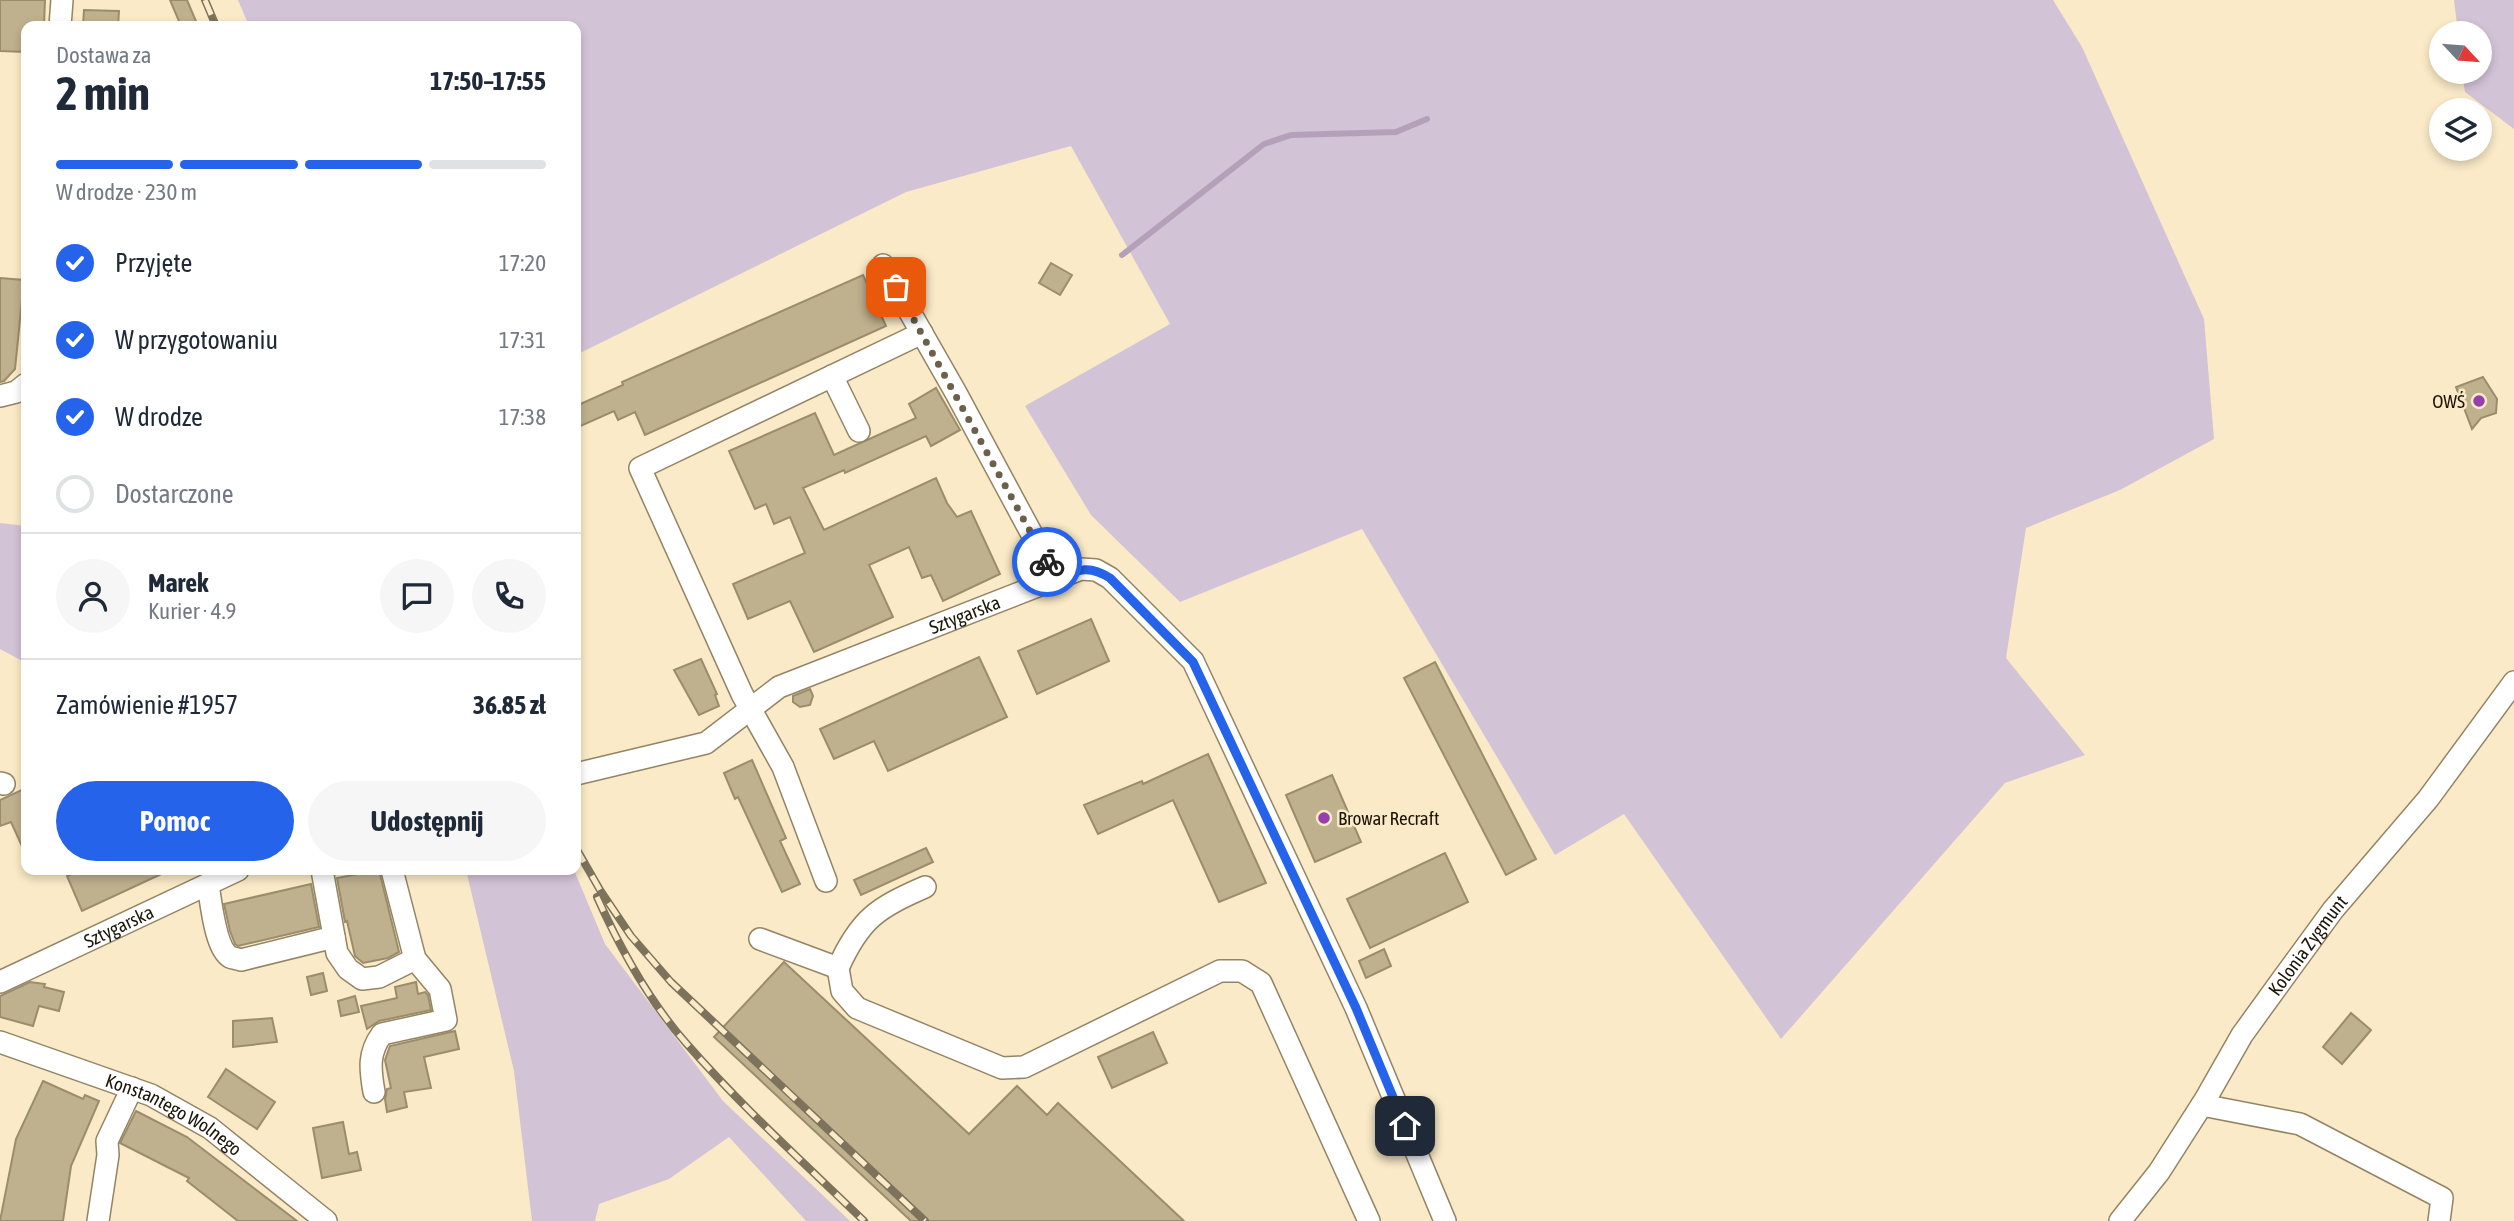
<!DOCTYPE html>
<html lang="pl">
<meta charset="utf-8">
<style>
body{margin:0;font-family:"Asap Condensed",sans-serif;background:#f6f6f7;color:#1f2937;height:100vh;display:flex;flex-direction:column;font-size:26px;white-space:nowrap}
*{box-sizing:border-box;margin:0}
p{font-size:23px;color:#747a83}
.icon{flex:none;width:38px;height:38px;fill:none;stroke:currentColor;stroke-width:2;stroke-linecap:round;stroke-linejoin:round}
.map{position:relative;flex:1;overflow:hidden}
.drawer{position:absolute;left:21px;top:21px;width:560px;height:854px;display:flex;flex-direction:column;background:#fff;border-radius:14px;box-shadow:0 4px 10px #0003}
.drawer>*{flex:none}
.needle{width:46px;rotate:116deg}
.tools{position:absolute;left:2429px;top:21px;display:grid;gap:14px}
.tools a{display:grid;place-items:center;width:63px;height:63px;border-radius:50%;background:#fff;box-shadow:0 4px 10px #0003;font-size:35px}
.pin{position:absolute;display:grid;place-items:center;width:60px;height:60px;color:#fff;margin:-30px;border-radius:14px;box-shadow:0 4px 10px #0006}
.courier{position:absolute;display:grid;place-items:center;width:70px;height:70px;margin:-35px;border:5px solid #2563eb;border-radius:50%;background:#fff;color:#222;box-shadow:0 2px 9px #0007}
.headline em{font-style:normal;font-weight:700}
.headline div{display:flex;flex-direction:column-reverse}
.headline{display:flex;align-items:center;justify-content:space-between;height:119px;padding:0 35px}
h1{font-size:46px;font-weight:700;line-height:52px}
.bar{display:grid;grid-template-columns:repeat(4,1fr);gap:10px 7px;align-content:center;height:84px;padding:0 35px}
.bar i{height:9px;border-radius:5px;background:#e0e1e3}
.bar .active{background:#2563eb}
.bar p{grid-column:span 4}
.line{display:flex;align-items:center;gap:18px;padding:0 35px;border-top:2px solid #e0e1e3}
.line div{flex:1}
.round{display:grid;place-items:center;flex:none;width:74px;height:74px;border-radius:37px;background:#f6f6f7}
ol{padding:0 35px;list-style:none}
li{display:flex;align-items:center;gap:21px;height:77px}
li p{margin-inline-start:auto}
li .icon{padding:7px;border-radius:50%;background:#2563eb;color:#fff;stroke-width:4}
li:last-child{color:#747a83}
li i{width:38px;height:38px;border:4px solid #e0e1e3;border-radius:50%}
.action{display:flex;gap:14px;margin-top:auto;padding:14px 35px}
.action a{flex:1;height:80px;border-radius:42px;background:#2563eb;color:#fff;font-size:28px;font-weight:700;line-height:80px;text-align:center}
.action a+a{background:#f6f6f7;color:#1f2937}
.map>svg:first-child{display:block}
.green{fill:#d3c3d7}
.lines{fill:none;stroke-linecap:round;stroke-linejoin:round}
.stream{stroke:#b5a0ba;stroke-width:6}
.building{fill:#bfb08e;stroke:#9b8d6c;stroke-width:2}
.minor-casing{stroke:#938464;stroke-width:24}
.minor{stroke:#fff;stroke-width:21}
.rail-casing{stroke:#7d725c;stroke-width:8}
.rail{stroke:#faeac7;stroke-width:5;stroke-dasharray:16;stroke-linecap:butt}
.done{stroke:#6a604c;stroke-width:7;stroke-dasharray:0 12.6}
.route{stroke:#2563eb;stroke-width:9}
.poi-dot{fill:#973fab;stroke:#faeac7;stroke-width:2.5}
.labels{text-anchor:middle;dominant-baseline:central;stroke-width:5;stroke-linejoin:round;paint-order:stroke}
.poi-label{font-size:19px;fill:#1c1609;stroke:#faeac7;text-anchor:end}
.street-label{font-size:19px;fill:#1c1609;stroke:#faeac7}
</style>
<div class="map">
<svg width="2514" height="1221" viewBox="0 0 2514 1221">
<rect width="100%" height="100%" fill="#faeac7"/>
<g class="green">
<polygon points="238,0 2053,0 2082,47 2204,319 2214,439 2120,490 2026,528 2006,658 2085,755 2005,783 1781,1039 1624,814 1555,855 1362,529 1180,602 1091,515 1025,406 1170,324 1071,146 906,192 576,355 576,26 249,26"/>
<polygon points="2454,0 2514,0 2514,129 2465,92 2462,72 2480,72 2480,33 2458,33"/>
<polygon points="0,523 26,526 26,663 0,649"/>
<polygon points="466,870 574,870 605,944 723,1101 850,1221 806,1221 729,1137 669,1179 599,1204 595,1221 532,1221 514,1071"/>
</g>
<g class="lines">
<polyline class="stream" points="1122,255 1264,144 1291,135 1396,132 1427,119"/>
</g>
<g class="building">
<polygon points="0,0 45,0 44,26 26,26 26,52 0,51"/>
<polygon points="170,0 187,0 198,26 181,26"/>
<polygon points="84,10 119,11 118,26 83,26"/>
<polygon points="1051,263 1072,275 1060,295 1039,283"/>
<polygon points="863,275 886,326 645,435 635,412 618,420 614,411 576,428 576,406 623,385 622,382"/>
<polygon points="0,278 24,280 15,369 4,381 0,382"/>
<polygon points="2483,377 2497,399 2496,413 2481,418 2472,429 2456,387"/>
<polygon points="936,388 960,430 931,446 926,436 845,473 844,470 803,488 824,530 936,478 947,503 957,517 971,511 1000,574 943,601 931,575 922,578 909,547 869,565 893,617 814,652 790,601 748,619 733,584 805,553 790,517 774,524 766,504 755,509 729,451 815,413 834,455 916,418 909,404"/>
<polygon points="1091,619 1109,661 1037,694 1018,651"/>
<polygon points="979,657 1007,717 888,771 874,741 834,759 820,729"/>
<polygon points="701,659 717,694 715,695 719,706 699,715 674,670"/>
<polygon points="1435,662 1536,859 1506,875 1404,678"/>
<polygon points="810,689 813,696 810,705 800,707 793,702 793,696"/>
<polygon points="1208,754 1266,883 1219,902 1173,800 1098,834 1084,805 1142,781 1143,784"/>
<polygon points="752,760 786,838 780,841 800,884 782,892 738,797 735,799 724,773"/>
<polygon points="1332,775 1361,842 1315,862 1286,795"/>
<polygon points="26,788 26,855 11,822 0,826 0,800"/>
<polygon points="926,848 933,862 861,895 854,880"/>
<polygon points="1445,853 1468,902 1370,948 1347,899"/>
<polygon points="81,870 170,870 82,911 67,876"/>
<polygon points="379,870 399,952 388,958 363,963 355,956 347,921 345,922 337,878"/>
<polygon points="311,884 319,927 238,946 235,944 230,931 224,904"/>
<polygon points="1384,949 1391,966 1366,978 1359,961"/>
<polygon points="784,962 969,1134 1017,1086 1047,1115 1058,1103 1184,1221 911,1221 714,1037"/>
<polygon points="323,973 327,991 311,995 307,977"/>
<polygon points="30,982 45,984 44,987 64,992 59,1011 39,1006 33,1026 0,1017 0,996"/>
<polygon points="416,982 418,994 425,992 428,995 431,1010 379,1021 367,1029 361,1006 397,998 395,987"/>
<polygon points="355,996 359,1012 341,1016 338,1001"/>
<polygon points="2351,1013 2371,1030 2342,1064 2323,1047"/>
<polygon points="272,1018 277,1042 233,1047 233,1021"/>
<polygon points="455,1031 459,1049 424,1057 431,1088 404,1092 407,1107 387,1112 385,1099 387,1089 391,1088 385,1060 390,1046"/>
<polygon points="1153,1032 1167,1063 1112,1088 1098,1057"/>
<polygon points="226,1069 275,1102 257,1129 208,1097"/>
<polygon points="43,1081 83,1099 85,1095 99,1101 71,1166 63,1221 0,1221 16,1139"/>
<polygon points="136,1111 187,1137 297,1221 238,1221 187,1181 189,1178 120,1143"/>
<polygon points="343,1122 349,1154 357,1152 361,1170 322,1178 313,1128"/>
</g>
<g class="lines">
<defs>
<g id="minor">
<polyline points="60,26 62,0"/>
<polyline points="883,265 956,393 1056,579"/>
<polyline points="832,376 859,431"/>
<polyline points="0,396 16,392 26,384"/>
<path id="s1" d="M576,774L706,743L779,687L1081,569L1096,570L1110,578L1193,661L1356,1008L1445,1221"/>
<polyline points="0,783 4,784"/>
<polyline points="322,870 337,953 348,969 362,979 379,977 415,959"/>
<polyline points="826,881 783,767 742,694 640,468 922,333"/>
<path d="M208,885C211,901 215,948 230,957C232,958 239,959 241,960L334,937"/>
<path d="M760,939L838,968C860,919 877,908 925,887"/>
<polyline points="838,968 842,991 857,1008 1002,1068 1024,1067 1220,971 1242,971 1261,983 1369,1221"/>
<path id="s2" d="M0,982L238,870"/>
<path id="s3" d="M0,1042L151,1095L210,1128L326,1221"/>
<path d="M374,1092C370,1069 368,1053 382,1034L446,1020L440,989L415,959L392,870"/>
<polyline points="2202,1105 2300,1124 2442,1198 2439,1221"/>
<polyline points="98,1221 108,1155 107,1141 132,1088"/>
<path id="s4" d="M2120,1221L2159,1172L2205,1100L2242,1035L2284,977L2333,910L2428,799L2514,682"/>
</g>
</defs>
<use href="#minor" class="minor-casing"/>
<use href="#minor" class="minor"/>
<defs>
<g id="rail">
<polyline points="205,0 216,26"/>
<polyline points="576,848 600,890 631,936 671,982 925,1221"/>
<path d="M597,897C620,948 649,1001 686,1043C741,1106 804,1163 864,1221"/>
</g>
</defs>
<use href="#rail" class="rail-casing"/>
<use href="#rail" class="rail"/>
</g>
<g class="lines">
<polyline class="done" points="896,287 1047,562"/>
<path class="route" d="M1047,562L1056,579C1078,570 1088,564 1110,578L1193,662L1356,1008L1405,1126"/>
</g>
<g class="poi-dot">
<circle cx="2479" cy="401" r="7"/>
<circle cx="1324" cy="818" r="7"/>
</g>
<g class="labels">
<g class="poi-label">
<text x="2465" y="401">OWŚ</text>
<text x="1338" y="818" text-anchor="start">Browar Recraft</text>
</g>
<g class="street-label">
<text stroke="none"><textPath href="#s1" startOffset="425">Sztygarska</textPath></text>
<text stroke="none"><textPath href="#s2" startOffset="131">Sztygarska</textPath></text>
<text stroke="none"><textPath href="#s4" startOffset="334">Kolonia Zygmunt</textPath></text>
<text stroke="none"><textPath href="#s3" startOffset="189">Konstantego Wolnego</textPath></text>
</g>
</g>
</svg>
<div class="tools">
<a><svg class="needle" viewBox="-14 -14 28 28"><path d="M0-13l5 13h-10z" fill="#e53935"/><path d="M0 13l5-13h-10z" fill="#747a83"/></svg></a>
<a><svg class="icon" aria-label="layers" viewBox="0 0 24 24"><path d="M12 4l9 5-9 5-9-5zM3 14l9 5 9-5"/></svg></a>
</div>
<div class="pin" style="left:896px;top:287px;background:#ea580c"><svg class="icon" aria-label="bag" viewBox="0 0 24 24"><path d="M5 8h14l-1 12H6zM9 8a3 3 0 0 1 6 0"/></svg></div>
<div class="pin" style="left:1405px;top:1126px;background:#1f2937"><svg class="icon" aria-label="home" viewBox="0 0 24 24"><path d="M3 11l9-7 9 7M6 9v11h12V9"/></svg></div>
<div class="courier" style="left:1047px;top:562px"><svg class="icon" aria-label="bike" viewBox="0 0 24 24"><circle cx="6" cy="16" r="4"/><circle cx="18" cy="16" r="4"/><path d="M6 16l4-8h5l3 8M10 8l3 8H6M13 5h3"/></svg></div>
<section class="drawer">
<div class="headline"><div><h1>2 min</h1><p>Dostawa za</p></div><em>17:50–17:55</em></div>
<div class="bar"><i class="active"></i><i class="active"></i><i class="active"></i><i></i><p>W drodze · 230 m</p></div>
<ol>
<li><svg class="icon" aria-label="check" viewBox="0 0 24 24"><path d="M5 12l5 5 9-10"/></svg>Przyjęte<p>17:20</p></li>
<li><svg class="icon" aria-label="check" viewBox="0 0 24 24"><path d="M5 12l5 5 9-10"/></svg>W przygotowaniu<p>17:31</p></li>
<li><svg class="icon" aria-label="check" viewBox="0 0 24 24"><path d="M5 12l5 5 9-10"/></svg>W drodze<p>17:38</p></li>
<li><i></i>Dostarczone</li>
</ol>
<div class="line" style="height:126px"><a class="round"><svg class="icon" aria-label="person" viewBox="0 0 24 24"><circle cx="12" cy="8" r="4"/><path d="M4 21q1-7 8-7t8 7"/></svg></a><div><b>Marek</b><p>Kurier · 4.9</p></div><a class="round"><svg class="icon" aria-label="chat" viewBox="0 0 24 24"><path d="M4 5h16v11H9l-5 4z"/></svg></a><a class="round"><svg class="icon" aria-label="phone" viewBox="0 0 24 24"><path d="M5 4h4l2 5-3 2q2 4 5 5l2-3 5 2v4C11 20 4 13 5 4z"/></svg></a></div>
<div class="line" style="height:91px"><div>Zamówienie #1957</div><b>36.85 zł</b></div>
<div class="action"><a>Pomoc</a><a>Udostępnij</a></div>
</section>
</div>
